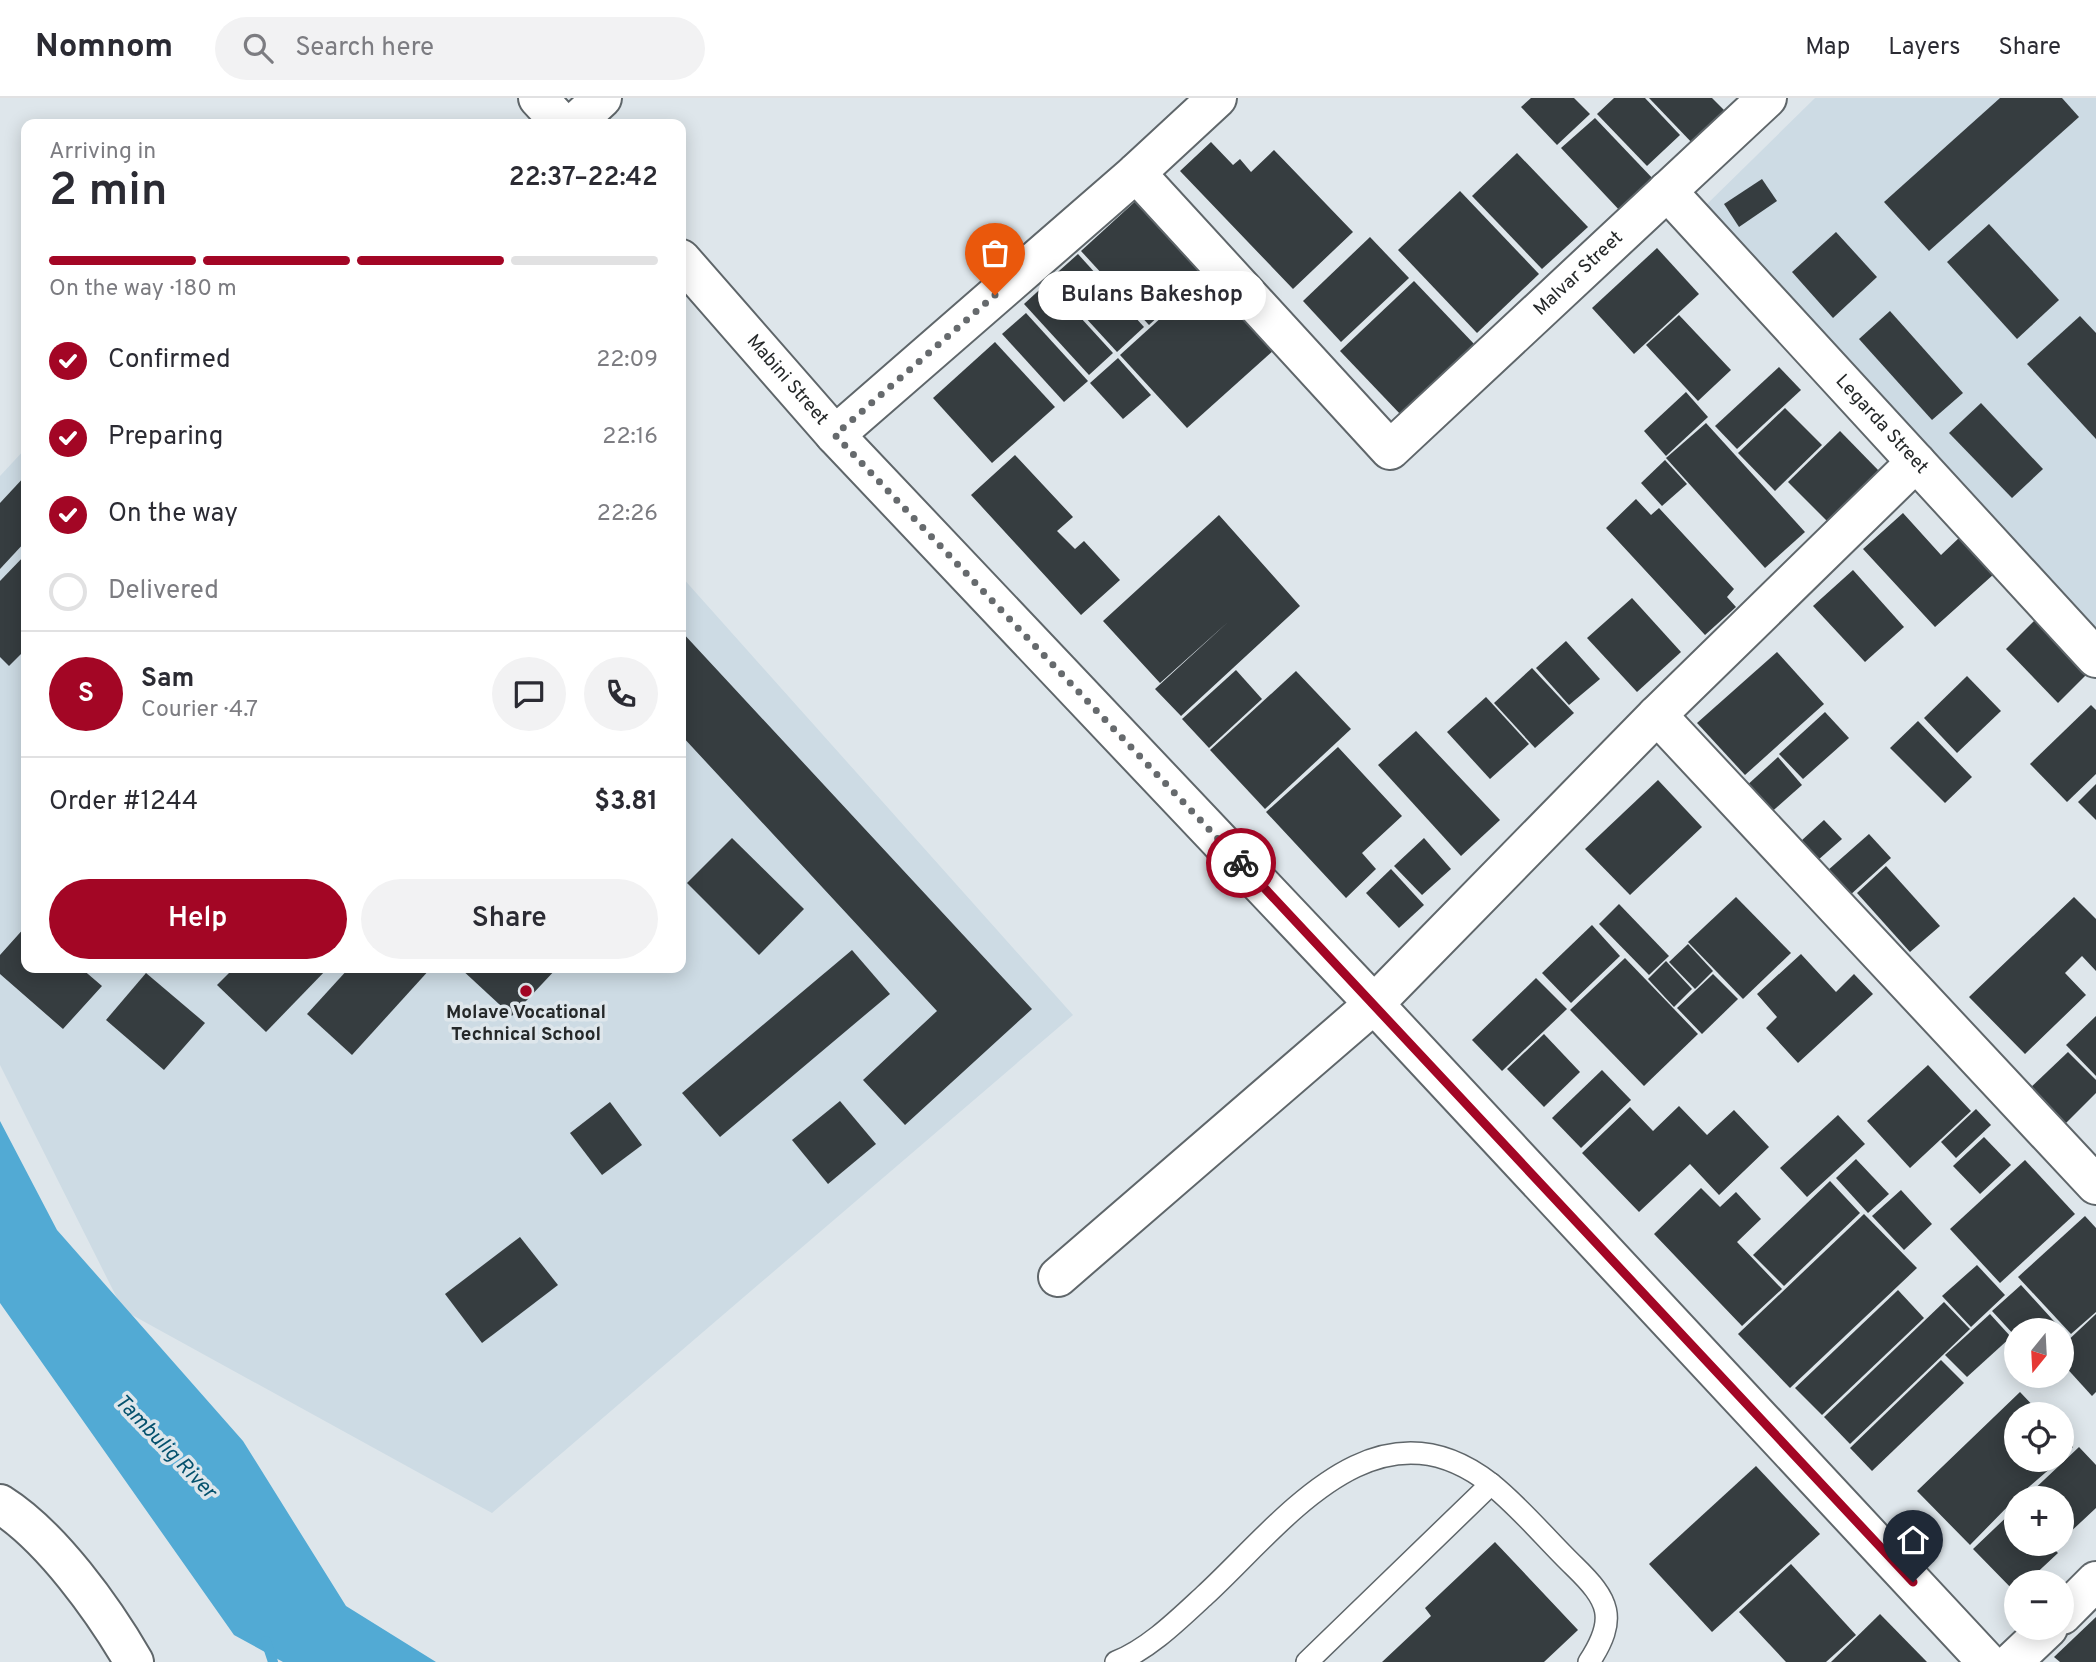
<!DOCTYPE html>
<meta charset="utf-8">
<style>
body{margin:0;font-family:Overpass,sans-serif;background:#f2f2f3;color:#2b2b33;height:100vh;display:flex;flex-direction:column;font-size:26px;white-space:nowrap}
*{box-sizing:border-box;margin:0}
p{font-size:23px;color:#7c7c81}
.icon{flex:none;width:38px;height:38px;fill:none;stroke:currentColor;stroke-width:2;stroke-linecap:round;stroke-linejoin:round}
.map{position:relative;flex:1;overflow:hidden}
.sheet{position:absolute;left:21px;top:21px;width:665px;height:854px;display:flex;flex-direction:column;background:#fff;border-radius:14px;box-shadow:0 4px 18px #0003}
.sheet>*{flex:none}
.needle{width:46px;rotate:198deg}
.buttons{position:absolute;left:2004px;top:1220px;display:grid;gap:14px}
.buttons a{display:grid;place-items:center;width:70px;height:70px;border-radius:50%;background:#fff;box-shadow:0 4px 18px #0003;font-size:35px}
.pin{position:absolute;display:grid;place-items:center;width:60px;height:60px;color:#fff;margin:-72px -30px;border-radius:50% 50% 50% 0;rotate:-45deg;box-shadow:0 0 7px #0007}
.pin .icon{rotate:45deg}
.courier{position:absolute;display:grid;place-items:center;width:70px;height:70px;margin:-35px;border:5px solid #a30625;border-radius:50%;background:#fff;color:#222;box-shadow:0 2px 9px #0007}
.bubble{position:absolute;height:49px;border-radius:24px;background:#fff;box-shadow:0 4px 18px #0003;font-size:23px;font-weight:600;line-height:49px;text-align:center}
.head em{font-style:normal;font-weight:600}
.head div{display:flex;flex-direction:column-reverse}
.head{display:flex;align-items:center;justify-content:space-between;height:119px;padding:0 28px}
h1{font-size:46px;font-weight:600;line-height:52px}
.bar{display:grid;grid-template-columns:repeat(4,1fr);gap:10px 7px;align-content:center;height:84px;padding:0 28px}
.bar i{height:9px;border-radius:5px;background:#e1e1e2}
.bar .current{background:#a30625}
.bar p{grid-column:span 4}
.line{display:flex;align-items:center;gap:18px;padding:0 28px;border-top:2px solid #e1e1e2}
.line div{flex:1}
.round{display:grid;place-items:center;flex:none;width:74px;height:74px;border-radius:37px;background:#f2f2f3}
ol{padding:0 28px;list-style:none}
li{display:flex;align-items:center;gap:21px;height:77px}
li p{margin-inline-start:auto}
li .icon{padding:7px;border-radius:50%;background:#a30625;color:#fff;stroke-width:4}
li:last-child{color:#7c7c81}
li i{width:38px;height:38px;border:4px solid #e1e1e2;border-radius:50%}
.action{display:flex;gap:14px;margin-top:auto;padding:14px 28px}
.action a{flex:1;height:80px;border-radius:42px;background:#a30625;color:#fff;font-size:28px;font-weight:600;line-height:80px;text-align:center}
.action a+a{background:#f2f2f3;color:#2b2b33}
header{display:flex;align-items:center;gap:42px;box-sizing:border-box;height:98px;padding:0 35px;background:#fff;border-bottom:2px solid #e1e1e2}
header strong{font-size:33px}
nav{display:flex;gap:38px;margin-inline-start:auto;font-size:24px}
.search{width:490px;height:63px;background:#f2f2f3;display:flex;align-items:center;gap:18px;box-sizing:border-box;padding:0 24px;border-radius:38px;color:#7c7c81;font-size:26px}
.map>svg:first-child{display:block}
.built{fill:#cddbe4}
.water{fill:#52aad4}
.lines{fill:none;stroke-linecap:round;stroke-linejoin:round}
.stream{stroke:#52aad4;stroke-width:10}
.building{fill:#363d40}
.lane-casing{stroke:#5f666a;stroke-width:24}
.street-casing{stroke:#5f666a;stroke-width:42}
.secondary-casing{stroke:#5f666a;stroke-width:42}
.lane{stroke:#fff;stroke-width:21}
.street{stroke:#fff;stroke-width:38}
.secondary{stroke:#fff;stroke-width:38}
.done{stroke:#666a6d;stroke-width:7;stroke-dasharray:0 12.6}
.route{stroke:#a30625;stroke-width:9}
.poi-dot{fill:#a30625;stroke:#dee6eb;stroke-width:2.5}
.labels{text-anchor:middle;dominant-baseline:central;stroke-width:7;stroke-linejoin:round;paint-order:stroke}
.street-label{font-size:19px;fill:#252829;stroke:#dee6eb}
.poi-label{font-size:19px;font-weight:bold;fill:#252829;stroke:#dee6eb}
.water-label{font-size:21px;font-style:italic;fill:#05516d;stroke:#dee6eb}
</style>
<header>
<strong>Nomnom</strong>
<div class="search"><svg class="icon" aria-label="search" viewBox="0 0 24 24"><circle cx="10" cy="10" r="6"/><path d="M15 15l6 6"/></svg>Search here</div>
<nav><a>Map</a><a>Layers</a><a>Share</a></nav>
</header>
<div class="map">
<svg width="2096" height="1564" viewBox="0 0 2096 1564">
<rect width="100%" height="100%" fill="#dee6eb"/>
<g class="built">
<polygon points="1815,0 2096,0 2096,533 1703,110"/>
<polygon points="26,350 26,870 681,870 681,478 1073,917 492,1415 123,1212 0,967 0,378"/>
</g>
<polygon class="water" points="0,1023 57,1132 243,1343 346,1508 436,1564 283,1564 234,1537 0,1205"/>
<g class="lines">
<polyline class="stream" points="266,1543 273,1564"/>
</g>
<g class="building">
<polygon points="1531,0 1574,0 1590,16 1557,47 1521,9"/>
<polygon points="1614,0 1645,0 1680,37 1647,68 1597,16"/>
<polygon points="1649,0 1712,0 1728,16 1695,48"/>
<polygon points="2000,0 2062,0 2079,19 1929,153 1884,104"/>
<polygon points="1595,20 1656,84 1622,115 1561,50"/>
<polygon points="1211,44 1233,67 1240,61 1251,74 1274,52 1353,134 1293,191 1180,73"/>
<polygon points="1517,55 1588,129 1542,171 1472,98"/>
<polygon points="1762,81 1777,103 1739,129 1724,106"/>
<polygon points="1460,93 1539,176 1477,235 1398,152"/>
<polygon points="1140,99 1208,173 1149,227 1081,153"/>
<polygon points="1989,126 2059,202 2017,241 1947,164"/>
<polygon points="1836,134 1877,179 1833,220 1792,174"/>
<polygon points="1370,139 1409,180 1341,244 1303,203"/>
<polygon points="1657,150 1699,196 1634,256 1592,210"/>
<polygon points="1078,156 1144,229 1117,254 1050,181"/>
<polygon points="1207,178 1275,251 1187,330 1120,257"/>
<polygon points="1414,183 1476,248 1402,318 1340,253"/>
<polygon points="1048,184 1113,255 1089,277 1024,206"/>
<polygon points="1890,213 1963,295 1932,322 1859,241"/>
<polygon points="1026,215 1088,283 1064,304 1002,236"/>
<polygon points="1679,217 1731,272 1698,303 1646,247"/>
<polygon points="2080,218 2096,235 2096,341 2027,266"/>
<polygon points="995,244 1055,309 992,365 933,300"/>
<polygon points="1118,260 1151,297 1123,321 1090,285"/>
<polygon points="1779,269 1801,292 1737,351 1715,328"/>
<polygon points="1686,294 1708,319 1666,358 1644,333"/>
<polygon points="1981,305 2043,371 2012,400 1949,335"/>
<polygon points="1785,310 1822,347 1775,393 1738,355"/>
<polygon points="1706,325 1805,434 1765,470 1666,360"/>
<polygon points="1840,333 1880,374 1828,424 1788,384"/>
<polygon points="1015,357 1073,419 1057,433 1075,451 1084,443 1120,482 1081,517 971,397"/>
<polygon points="1665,362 1687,386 1662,408 1641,385"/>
<polygon points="26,377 26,443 0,471 0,405"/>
<polygon points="1636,401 1651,417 1659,410 1734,491 1727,499 1736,509 1705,537 1606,430"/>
<polygon points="1903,415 1941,457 1961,438 1994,476 1935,529 1863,451"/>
<polygon points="1219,417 1300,508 1181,618 1155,591 1228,524 1160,585 1103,523"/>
<polygon points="26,456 26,551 9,568 0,559 0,483"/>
<polygon points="1853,472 1904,529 1865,564 1813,508"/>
<polygon points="1632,500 1681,554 1637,594 1587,540"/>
<polygon points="2038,519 2090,573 2058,605 2006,551"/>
<polygon points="681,533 1032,911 905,1027 863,982 937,913 681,637"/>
<polygon points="1566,543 1600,581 1569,607 1536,570"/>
<polygon points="1777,554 1824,606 1745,677 1697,625"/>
<polygon points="1532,570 1574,615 1535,650 1494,605"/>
<polygon points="1236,572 1262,601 1209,650 1182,621"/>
<polygon points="1296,573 1351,631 1265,711 1210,652"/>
<polygon points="1967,578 2001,613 1957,655 1924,620"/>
<polygon points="1486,599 1529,646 1490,681 1447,634"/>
<polygon points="2091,607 2096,612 2096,676 2067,704 2030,666"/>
<polygon points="1825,614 1849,640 1803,681 1779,656"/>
<polygon points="1918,623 1972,679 1945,705 1890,650"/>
<polygon points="1416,633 1500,722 1461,758 1378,667"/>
<polygon points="1338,649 1402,718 1362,755 1376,771 1346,800 1266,714"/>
<polygon points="1778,659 1802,687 1768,717 1744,690"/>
<polygon points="1658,682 1702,729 1630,797 1585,751"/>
<polygon points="2096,686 2096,722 2078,704"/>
<polygon points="1824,722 1842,741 1818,762 1801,743"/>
<polygon points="1869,736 1891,760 1849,798 1827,773"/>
<polygon points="732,740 804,811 759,857 687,785"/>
<polygon points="1424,740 1451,771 1422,797 1394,768"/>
<polygon points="1886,768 1940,828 1910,854 1857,795"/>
<polygon points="1391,771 1424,807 1399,830 1366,795"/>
<polygon points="1736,799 1791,855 1743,901 1688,844"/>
<polygon points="2074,799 2096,821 2096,873 2082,858 2065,875 2086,897 2025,956 1969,899"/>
<polygon points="1619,806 1669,858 1649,877 1599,826"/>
<polygon points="1592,827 1620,858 1571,905 1542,875"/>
<polygon points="26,828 26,870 81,870 102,888 63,931 0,876 0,857"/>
<polygon points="1688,846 1713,873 1695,891 1669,864"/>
<polygon points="852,852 890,896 720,1039 682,995"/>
<polygon points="1801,856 1836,894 1854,876 1873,896 1798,965 1766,930 1777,919 1757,896"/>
<polygon points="1625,860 1698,936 1644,988 1570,912"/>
<polygon points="1666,863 1692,891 1674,909 1648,881"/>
<polygon points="234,870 328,870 266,934 217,887"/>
<polygon points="349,870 431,870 352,957 307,916"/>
<polygon points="460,870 557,870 512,918"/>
<polygon points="146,875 205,925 164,972 106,922"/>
<polygon points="1713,876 1738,901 1702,936 1677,910"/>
<polygon points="1536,880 1567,911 1502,973 1472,942"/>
<polygon points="2096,918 2096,978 2066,947"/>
<polygon points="1544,936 1580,974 1544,1009 1507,971"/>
<polygon points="2068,954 2096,982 2096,995 2062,1029 2027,993"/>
<polygon points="1928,967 1971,1013 1910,1070 1867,1023"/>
<polygon points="1602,972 1631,1002 1581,1050 1552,1020"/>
<polygon points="840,1003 876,1046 828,1086 792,1042"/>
<polygon points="610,1004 642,1047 602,1077 570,1035"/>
<polygon points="1679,1008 1707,1037 1734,1012 1769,1049 1719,1097 1690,1066 1639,1114 1582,1055 1630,1009 1653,1033"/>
<polygon points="1976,1011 1991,1027 1956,1060 1941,1044"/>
<polygon points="1838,1017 1865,1046 1807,1099 1780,1070"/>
<polygon points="1984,1039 2011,1067 1980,1096 1953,1068"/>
<polygon points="1856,1061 1889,1096 1868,1115 1836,1080"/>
<polygon points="2025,1062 2075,1116 2000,1185 1950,1131"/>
<polygon points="1830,1083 1860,1115 1784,1188 1753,1157"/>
<polygon points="1701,1090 1720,1109 1736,1094 1761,1121 1737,1144 1782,1191 1742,1228 1654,1136"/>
<polygon points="1901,1092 1932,1126 1904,1152 1872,1118"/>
<polygon points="1864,1116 1917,1170 1790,1290 1738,1236"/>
<polygon points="2085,1118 2096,1130 2096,1214 2071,1236 2018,1179"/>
<polygon points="520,1139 558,1187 482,1245 445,1196"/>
<polygon points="1977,1167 2005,1197 1971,1229 1942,1198"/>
<polygon points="2021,1187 2062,1232 2016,1232 2016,1239 1992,1213"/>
<polygon points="1898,1192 1924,1220 1822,1317 1795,1290"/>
<polygon points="1944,1204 1970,1231 1850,1346 1824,1319"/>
<polygon points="1990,1216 2011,1239 1967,1279 1945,1257"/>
<polygon points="2096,1216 2096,1294 2092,1298 2062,1265 2062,1248"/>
<polygon points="1941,1262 1964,1285 1872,1373 1850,1350"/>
<polygon points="2020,1294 2041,1316 2016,1316 2016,1362 2060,1362 2016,1400 1970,1447 1917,1393"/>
<polygon points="2062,1337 2073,1349 2062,1360"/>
<polygon points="2079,1349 2096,1367 2096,1410 2066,1438 2062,1433 2062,1400 2027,1398"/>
<polygon points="1756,1368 1820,1436 1712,1534 1649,1466"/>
<polygon points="2016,1410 2016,1446 2049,1446 2058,1455 2027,1484 2016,1484 2016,1495 1973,1451"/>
<polygon points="1495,1444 1578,1532 1544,1564 1382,1564 1431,1518 1425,1510"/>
<polygon points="1791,1466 1856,1537 1826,1564 1786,1564 1739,1514"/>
<polygon points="1880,1516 1927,1564 1831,1564"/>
<polygon points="2096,1519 2096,1564 2060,1564 2054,1559"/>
</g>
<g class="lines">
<defs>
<g id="lane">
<path d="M1116,1564C1149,1551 1179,1521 1205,1497C1282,1426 1375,1295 1491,1386C1521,1410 1547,1442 1574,1468C1609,1502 1618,1520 1589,1564"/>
<polyline points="1307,1564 1491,1386"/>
</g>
<g id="street">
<polyline points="574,26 602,0"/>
<path id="s1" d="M1136,75L1390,352L1767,0"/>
<path id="s2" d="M1667,93L2096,560"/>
<polyline points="835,337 1136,75 1217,0"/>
<polyline points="1657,617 2096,1087"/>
<polyline points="1058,1179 1374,906 1657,617 1916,364"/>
</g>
<g id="secondary">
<polyline points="538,0 562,26"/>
<path id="s3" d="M681,161L835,337L1374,906L1987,1564"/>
<path d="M0,1406C51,1438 104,1512 134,1564"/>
<polyline points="2062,1517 2096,1483"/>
<polyline points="2012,1564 2048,1530"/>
</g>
</defs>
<use href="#lane" class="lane-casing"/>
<use href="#street" class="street-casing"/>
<use href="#secondary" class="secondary-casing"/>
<use href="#lane" class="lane"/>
<use href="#street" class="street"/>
<use href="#secondary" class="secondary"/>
</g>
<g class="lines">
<polyline class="done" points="995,197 835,337 1241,765"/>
<polyline class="route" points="1241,765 1913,1484"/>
</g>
<circle class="poi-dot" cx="526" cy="893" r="7"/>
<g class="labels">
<g class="street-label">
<text stroke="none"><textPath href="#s1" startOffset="634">Malvar Street</textPath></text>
<text stroke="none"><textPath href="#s3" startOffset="161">Mabini Street</textPath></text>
<text stroke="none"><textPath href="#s2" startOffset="317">Legarda Street</textPath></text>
</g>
<g class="poi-label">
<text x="526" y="915">Molave Vocational<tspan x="526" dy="22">Technical School</tspan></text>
</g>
<g class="water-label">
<text transform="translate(165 1349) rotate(46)">Tambulig River</text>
</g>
</g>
</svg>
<div class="buttons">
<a><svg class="needle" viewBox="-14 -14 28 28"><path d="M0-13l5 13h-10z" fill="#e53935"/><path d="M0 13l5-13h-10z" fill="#7c7c81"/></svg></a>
<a><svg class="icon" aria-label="locate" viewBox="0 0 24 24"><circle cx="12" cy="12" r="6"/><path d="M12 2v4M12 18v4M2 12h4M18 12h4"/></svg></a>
<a>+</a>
<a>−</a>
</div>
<div class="pin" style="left:995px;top:197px;background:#ea580c"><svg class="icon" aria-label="bag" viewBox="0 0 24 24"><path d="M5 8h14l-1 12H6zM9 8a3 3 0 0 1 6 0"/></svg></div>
<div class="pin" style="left:1913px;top:1484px;background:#1f2937"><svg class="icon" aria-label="home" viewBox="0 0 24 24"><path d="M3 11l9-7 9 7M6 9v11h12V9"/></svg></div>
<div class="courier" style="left:1241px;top:765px"><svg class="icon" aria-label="bike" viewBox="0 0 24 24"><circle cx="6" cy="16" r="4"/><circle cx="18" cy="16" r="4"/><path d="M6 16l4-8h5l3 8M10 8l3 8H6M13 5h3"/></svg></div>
<div class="bubble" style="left:1038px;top:173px;width:228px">Bulans Bakeshop</div>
<section class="sheet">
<div class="head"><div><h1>2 min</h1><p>Arriving in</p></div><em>22:37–22:42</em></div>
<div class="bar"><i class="current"></i><i class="current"></i><i class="current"></i><i></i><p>On the way · 180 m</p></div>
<ol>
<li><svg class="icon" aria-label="check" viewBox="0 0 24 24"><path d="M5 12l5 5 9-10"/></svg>Confirmed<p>22:09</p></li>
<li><svg class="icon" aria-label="check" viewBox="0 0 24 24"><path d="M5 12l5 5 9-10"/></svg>Preparing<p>22:16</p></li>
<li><svg class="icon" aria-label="check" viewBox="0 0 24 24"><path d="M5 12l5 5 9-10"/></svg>On the way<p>22:26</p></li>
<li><i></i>Delivered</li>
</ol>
<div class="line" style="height:126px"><b class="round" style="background:#a30625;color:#fff">S</b><div><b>Sam</b><p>Courier · 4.7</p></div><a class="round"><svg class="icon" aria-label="chat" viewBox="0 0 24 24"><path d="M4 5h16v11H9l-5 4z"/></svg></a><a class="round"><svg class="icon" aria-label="phone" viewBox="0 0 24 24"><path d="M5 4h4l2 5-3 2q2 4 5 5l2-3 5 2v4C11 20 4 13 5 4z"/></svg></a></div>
<div class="line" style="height:91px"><div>Order #1244</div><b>$3.81</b></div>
<div class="action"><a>Help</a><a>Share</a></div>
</section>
</div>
